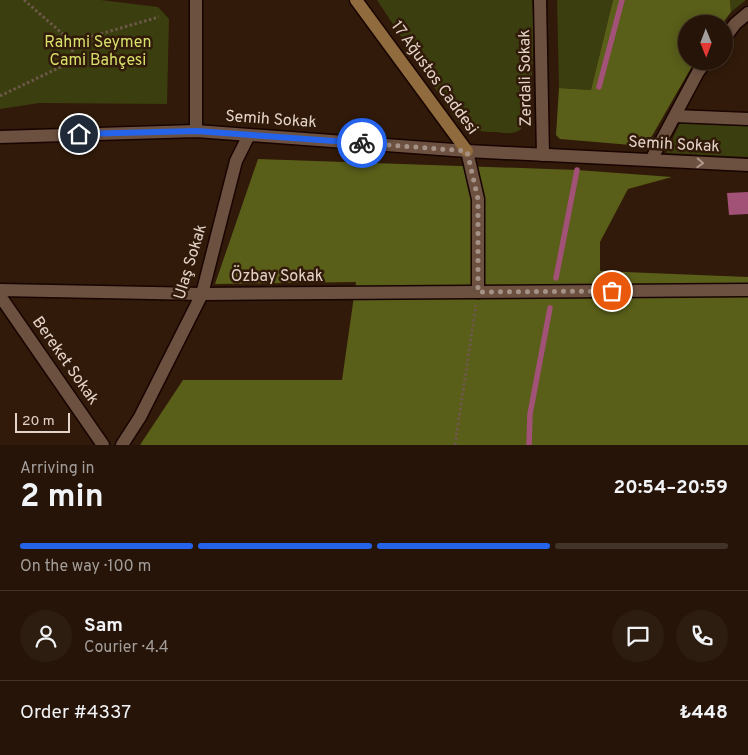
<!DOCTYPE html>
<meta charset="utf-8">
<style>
body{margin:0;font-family:Overpass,sans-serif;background:#2d1d11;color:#f1f3f6;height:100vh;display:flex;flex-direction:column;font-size:19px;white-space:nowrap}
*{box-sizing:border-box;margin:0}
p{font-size:16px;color:#a39e9b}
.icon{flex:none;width:28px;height:28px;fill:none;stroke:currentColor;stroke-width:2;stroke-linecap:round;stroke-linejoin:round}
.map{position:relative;height:445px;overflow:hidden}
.details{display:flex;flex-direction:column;background:#251407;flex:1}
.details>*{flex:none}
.needle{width:32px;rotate:179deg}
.tools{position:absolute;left:678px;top:15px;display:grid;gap:10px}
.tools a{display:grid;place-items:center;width:55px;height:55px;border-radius:50%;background:#251407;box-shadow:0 2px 12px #0003,0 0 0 1px #423328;font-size:25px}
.scale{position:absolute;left:15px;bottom:12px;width:55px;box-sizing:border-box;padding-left:5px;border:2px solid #e4d3c9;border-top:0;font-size:14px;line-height:18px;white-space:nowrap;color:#e4d3c9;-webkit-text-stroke:4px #311a09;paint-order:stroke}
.pin{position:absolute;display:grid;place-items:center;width:42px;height:42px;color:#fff;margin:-21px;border:2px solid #fff;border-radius:50%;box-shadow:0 1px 5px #0007}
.courier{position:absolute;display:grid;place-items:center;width:50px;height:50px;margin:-25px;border:4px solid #2563eb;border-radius:50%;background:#fff;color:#222;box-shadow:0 1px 6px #0007}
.summary em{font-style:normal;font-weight:700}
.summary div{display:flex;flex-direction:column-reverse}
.summary{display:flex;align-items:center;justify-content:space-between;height:85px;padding:0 20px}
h1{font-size:32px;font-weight:700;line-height:38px}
.bar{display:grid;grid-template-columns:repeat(4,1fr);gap:8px 5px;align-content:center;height:60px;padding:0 20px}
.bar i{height:6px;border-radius:4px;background:#423328}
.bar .on{background:#2563eb}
.bar p{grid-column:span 4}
.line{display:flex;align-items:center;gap:12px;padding:0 20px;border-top:1px solid #423328}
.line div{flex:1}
.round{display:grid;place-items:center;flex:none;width:52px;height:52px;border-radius:26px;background:#2d1d11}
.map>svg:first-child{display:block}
.green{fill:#3b3e0e}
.forest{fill:#595e19}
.water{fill:#a15276}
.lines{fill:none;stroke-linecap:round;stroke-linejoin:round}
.stream{stroke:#a15276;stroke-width:5.5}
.street-casing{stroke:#180400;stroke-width:15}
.secondary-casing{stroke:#180400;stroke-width:15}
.path{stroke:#6d5849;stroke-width:3;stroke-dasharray:2.5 2.5;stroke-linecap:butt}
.street{stroke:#6d5140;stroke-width:12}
.secondary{stroke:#8f6b3d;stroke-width:12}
.oneway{stroke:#ae988b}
.done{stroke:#a59286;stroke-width:5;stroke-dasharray:0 9}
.route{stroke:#2563eb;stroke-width:6}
.labels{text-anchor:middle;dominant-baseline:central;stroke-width:5;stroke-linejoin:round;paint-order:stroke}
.park-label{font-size:16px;fill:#d6e06a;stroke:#311a09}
.street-label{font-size:16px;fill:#e4d3c9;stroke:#311a09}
</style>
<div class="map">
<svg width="748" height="445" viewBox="0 0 748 445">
<rect width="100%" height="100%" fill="#311a09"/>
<g class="green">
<polygon points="0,0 101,0 158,7 169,19 167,104 39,103 0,109"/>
<path d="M377,0H532C535,21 534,116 521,129C514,135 503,133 495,132C479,132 468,130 456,120Z"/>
<polygon points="557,0 613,0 591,90 559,88"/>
<polygon points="730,0 746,0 731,12"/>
<polygon points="680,123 748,126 748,157 666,153"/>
</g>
<g class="forest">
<polygon points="613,0 730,0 731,12 722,24 686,24 686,61 695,61 652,136 645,143 631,145 560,139 556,135 559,88 591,90"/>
<polygon points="258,159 577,170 672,177 628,189 600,242 600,271 748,277 748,445 140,445 183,380 342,380 356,282 215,284"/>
</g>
<polygon class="water" points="748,192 748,214 729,215 727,193"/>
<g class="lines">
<g class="stream">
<polyline points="599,87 622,0"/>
<polyline points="556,278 577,170"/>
<polyline points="529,445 530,414 550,308"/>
</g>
<defs>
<g id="street">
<polyline points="196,0 196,131"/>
<polyline points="540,0 543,155"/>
<polyline points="724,39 735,24 748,13"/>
<polyline points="675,116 748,119"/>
<polyline points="0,137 196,131 467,151 748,165"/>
<polyline points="467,151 478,199 478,292"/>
<polyline points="651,160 698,72 706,61"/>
<polyline points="0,290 202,294 748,290"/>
<polyline points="0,296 103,445"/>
<polyline points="122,445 140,417 202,294 236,161 249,135"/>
</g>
<polyline id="secondary" points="356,0 467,151"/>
</defs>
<use href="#street" class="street-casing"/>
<use href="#secondary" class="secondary-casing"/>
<g class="path">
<polyline points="24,0 72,42"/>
<polyline points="0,96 73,61 72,42 159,17"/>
<polyline points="455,445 476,305"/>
</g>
<use href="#street" class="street"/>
<use href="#secondary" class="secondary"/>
</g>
<defs><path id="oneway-chevron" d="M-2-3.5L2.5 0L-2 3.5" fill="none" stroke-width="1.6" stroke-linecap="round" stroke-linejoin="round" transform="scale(1.25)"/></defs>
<use class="oneway" href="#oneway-chevron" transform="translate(700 163) rotate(3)"/>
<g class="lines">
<polyline class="done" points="362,143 467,151 478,199 478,292 612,291"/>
<polyline class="route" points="79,134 196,131 362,143"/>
</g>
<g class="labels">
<g class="park-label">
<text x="98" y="43">Rahmi Seymen<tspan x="98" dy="18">Cami Bahçesi</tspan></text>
</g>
<g class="street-label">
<text transform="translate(434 78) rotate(54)">17 Ağustos Caddesi</text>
<text transform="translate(526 78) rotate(-91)">Zerdali Sokak</text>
<text transform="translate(271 120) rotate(4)">Semih Sokak</text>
<text transform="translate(674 145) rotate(3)">Semih Sokak</text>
<text transform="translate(191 262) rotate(-73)">Ulaş Sokak</text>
<text x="277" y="277">Özbay Sokak</text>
<text transform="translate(65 361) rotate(55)">Bereket Sokak</text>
</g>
</g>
</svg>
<div class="tools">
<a><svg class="needle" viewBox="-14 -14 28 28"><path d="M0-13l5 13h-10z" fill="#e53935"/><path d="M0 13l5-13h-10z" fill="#a39e9b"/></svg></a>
</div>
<div class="scale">20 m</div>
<div class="pin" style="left:612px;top:291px;background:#ea580c"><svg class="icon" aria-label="bag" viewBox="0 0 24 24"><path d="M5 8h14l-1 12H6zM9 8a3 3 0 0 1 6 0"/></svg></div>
<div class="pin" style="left:79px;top:134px;background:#1f2937"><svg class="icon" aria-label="home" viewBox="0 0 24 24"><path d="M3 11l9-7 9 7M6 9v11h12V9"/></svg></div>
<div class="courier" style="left:362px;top:143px"><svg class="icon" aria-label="bike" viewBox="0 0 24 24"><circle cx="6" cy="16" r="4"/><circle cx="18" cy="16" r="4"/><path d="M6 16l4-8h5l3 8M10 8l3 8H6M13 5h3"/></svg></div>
</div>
<section class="details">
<div class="summary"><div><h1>2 min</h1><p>Arriving in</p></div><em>20:54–20:59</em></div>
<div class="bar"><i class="on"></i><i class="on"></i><i class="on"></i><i></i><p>On the way · 100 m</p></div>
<div class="line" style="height:90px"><a class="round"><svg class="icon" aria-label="person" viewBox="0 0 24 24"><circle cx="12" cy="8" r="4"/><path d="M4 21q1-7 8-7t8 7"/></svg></a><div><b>Sam</b><p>Courier · 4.4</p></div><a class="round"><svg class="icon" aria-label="chat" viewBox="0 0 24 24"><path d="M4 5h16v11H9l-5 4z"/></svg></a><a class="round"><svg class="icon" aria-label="phone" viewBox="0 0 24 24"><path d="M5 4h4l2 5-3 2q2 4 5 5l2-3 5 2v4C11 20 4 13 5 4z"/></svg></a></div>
<div class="line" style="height:65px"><div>Order #4337</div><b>₺448</b></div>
</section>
